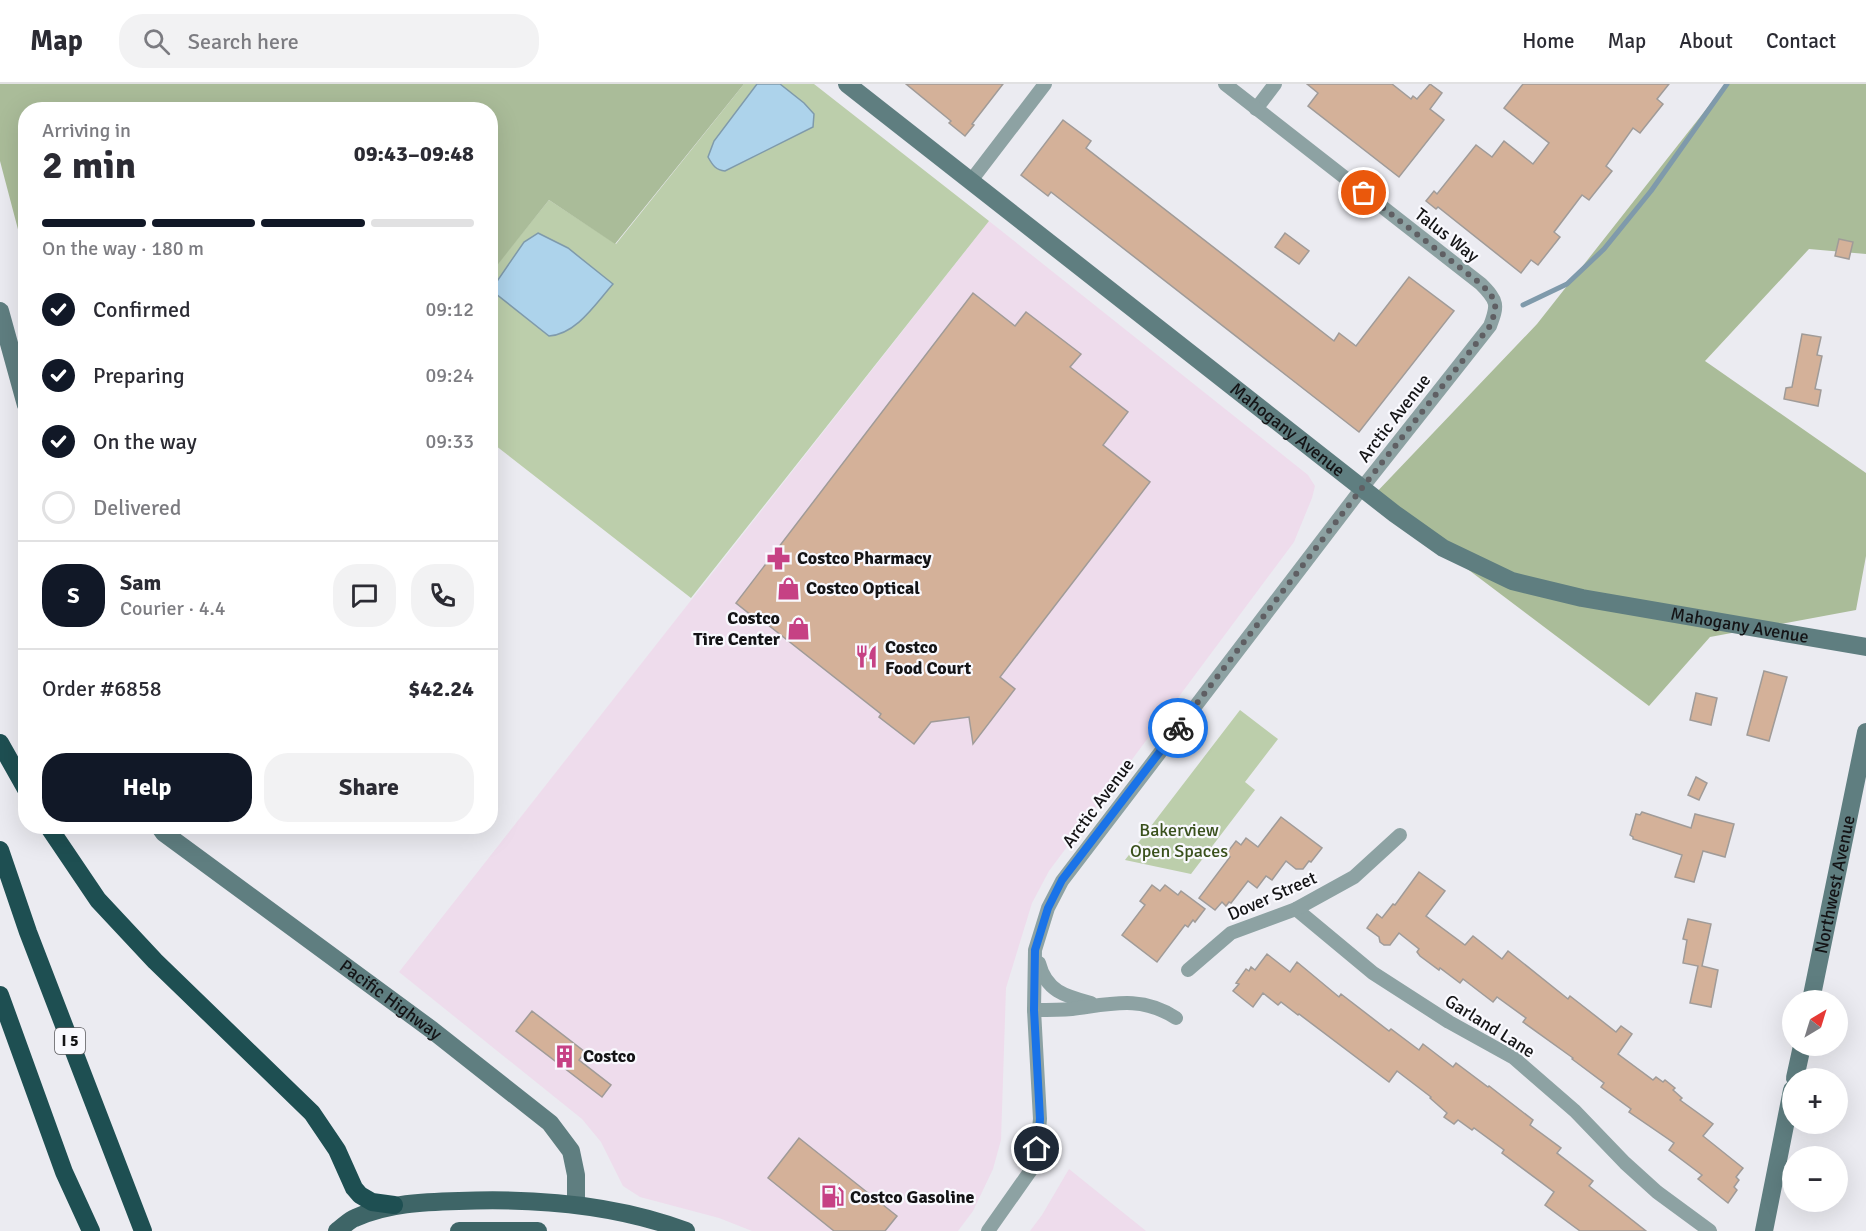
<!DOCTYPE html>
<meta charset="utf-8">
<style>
body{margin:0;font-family:Signika,sans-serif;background:#f2f2f3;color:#2b2b33;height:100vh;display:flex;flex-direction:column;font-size:22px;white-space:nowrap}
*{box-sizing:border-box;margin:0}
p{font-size:20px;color:#7c7c81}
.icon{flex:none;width:33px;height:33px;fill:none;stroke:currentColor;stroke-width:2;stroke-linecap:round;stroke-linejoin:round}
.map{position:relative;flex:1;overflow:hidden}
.panel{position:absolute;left:18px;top:18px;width:480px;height:732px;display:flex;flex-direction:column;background:#fff;border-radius:24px;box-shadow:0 6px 24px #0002}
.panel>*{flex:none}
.needle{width:39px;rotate:38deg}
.fabs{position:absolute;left:1782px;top:906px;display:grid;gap:12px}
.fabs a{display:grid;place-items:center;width:66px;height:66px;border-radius:50%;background:#fff;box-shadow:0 6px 24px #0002;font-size:30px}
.pin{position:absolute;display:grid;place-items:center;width:51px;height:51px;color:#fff;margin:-26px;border:3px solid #fff;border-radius:50%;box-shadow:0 2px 6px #0007}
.courier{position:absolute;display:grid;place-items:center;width:60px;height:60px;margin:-30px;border:4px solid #1a73e8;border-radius:50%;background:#fff;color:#222;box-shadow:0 2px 8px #0007}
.summary em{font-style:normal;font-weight:800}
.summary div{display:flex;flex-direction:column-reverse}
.summary{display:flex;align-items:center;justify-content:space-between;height:102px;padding:0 24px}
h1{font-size:39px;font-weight:800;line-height:45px}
.bar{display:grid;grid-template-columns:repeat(4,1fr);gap:9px 6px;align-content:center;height:72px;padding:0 24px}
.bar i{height:8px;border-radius:4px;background:#e1e1e2}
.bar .current{background:#111827}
.bar p{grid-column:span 4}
.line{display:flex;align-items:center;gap:15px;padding:0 24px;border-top:2px solid #e1e1e2}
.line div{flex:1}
.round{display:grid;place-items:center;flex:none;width:63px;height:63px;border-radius:24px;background:#f2f2f3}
ol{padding:0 24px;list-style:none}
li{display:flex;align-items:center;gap:18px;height:66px}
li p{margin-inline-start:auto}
li .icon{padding:6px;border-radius:50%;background:#111827;color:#fff;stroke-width:4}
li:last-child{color:#7c7c81}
li i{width:33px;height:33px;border:3px solid #e1e1e2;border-radius:50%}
.button{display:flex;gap:12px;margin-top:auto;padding:12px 24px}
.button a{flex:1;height:69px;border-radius:24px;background:#111827;color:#fff;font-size:24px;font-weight:800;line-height:69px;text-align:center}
.button a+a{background:#f2f2f3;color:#2b2b33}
header{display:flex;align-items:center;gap:36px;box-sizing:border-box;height:84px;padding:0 30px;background:#fff;border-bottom:2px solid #e1e1e2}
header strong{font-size:28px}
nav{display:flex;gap:33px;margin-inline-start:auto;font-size:21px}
.search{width:420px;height:54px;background:#f2f2f3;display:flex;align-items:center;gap:15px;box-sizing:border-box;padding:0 21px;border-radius:24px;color:#7c7c81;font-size:22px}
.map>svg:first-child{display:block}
.commercial{fill:#eedcec}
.green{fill:#bcceab}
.forest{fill:#aabc99}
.water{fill:#add3eb;stroke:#7f9aab;stroke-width:1.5}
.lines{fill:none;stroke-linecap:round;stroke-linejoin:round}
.stream{stroke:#7f9aab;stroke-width:5}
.building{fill:#d4b199;stroke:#a09b98;stroke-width:1.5}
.street{stroke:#8da2a3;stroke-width:14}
.secondary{stroke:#5f7e80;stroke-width:18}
.primary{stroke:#3e6567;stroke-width:18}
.highway{stroke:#1e4f52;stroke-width:18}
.done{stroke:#5f5f63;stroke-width:6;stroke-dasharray:0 10.8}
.route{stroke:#1a73e8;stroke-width:8}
.labels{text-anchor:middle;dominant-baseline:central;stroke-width:4.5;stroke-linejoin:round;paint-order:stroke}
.shield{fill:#f9f9fe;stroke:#59595c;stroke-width:1.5}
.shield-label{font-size:16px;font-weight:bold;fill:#141416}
.street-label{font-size:18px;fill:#141416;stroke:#f9f9fe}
.poi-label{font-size:18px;font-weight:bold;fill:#141416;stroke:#f9f9fe;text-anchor:start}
.park-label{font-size:18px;fill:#39501c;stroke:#f9f9fe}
</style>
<header>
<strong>Map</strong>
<div class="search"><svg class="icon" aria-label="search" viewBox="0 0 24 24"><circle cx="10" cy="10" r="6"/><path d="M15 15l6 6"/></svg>Search here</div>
<nav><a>Home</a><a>Map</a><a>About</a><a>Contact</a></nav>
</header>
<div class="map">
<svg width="1866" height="1147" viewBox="0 0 1866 1147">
<rect width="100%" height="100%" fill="#ebebf1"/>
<g class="commercial">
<polygon points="989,137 1308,391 1315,402 1312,414 1294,458 1049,787 1032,819 1006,904 1001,1056 993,1085 973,1127 958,1147 752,1147 719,1134 640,1113 623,1102 601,1058 582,1035 399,888"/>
<polygon points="1069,1085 1146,1147 1030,1147 1042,1131"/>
</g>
<g class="green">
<polygon points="744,0 814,0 989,137 691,514 491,358 490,189 549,116 616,160"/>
<polygon points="1240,626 1278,655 1245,698 1255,706 1191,790 1125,776"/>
</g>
<g class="forest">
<polygon points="0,0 744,0 615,160 549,116 491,189 490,26 26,26 25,172 0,77"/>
<polygon points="1726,0 1866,0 1866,170 1809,165 1705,277 1866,389 1866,472 1856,526 1710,553 1649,622 1372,413 1537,240"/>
</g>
<g class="water">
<path d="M757,0H780L804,19L814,30L813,43L725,87C716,86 713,82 708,73L714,57Z"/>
<path d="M538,149L568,164L613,200C596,219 577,250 549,252L491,206L524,158Z"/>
</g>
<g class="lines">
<polyline class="stream" points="1523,221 1567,200 1604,165 1651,107 1727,0"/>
</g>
<g class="building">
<polygon points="906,0 1003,0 972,40 974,41 965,52 949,39 951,37"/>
<polygon points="1307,0 1392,0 1411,15 1413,12 1417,15 1430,0 1442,9 1430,25 1444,36 1399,93 1308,22 1318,9"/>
<polygon points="1523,0 1669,0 1657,15 1663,20 1640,49 1633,44 1606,82 1612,87 1589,116 1582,111 1554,148 1560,153 1538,181 1531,176 1521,189 1438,123 1436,125 1426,117 1434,107 1437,110 1476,61 1492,73 1504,57 1533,80 1549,59 1504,24"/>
<polygon points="1063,36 1091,57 1086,64 1334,257 1339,249 1356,262 1409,193 1454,227 1359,348 1051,108 1048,112 1021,91"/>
<polygon points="1285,149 1309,167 1299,180 1275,163"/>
<polygon points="1839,155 1853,158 1849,175 1835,172"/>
<polygon points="973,209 1015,242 1026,228 1081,270 1070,283 1128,328 1103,361 1150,398 1000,593 1015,605 973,660 969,633 931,638 914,660 879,633 881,630 763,537 761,539 736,519"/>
<polygon points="1802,250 1821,253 1817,271 1822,272 1815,305 1821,306 1818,322 1784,315 1786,304 1792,303"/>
<polygon points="1764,587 1787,593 1769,657 1747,651"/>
<polygon points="1696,609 1717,614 1711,641 1690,636"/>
<polygon points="1696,693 1707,699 1699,716 1688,711"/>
<polygon points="1642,728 1691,744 1695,730 1734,740 1725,773 1703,767 1694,798 1675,793 1682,771 1633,755 1633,753 1630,751 1636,730 1640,731"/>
<polygon points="1281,733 1322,764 1311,778 1309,777 1303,785 1296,785 1286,777 1272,796 1266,792 1257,804 1248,797 1231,819 1229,818 1226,822 1222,818 1215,826 1199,814 1230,773 1226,770 1236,757 1241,761 1246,754 1258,763"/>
<polygon points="1419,788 1445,807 1426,832 1465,861 1473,852 1502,875 1508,867 1568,915 1570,912 1616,948 1621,942 1632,950 1618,970 1653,996 1656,993 1663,998 1665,996 1675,1004 1673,1006 1682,1014 1680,1016 1713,1040 1703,1052 1743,1084 1736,1093 1739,1096 1734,1103 1737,1106 1728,1119 1698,1095 1702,1091 1669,1066 1674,1059 1629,1028 1631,1025 1601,1003 1604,999 1572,975 1573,974 1523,938 1526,934 1497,913 1493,918 1463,895 1460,899 1440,884 1439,886 1420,872 1417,868 1419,865 1399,849 1390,861 1384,861 1380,858 1379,853 1367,844 1377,830 1382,834 1393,820 1395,821"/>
<polygon points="1152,801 1160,807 1165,801 1178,811 1181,807 1205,825 1195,838 1193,836 1188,843 1185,841 1157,878 1122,851 1145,821 1140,817"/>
<polygon points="1688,835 1711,840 1702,882 1718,886 1711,923 1690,919 1698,882 1683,879 1687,856 1683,855"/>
<polygon points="1267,870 1290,888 1297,878 1339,913 1341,910 1389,947 1391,945 1419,966 1423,960 1453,983 1456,979 1488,1003 1489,1002 1533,1036 1530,1041 1561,1064 1557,1069 1593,1097 1589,1102 1646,1147 1580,1147 1545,1121 1554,1108 1502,1069 1504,1066 1474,1044 1472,1046 1458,1036 1454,1040 1444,1033 1447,1029 1430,1014 1431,1013 1397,987 1389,998 1299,930 1298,931 1281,918 1278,921 1263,909 1253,923 1233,907 1239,900 1236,899 1246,885 1249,887 1251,883 1255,886"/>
<polygon points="532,927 585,968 579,976 611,1001 602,1013 516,947"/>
<polygon points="799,1054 897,1132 885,1147 834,1147 768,1094"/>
</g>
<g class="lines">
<g class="street">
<polyline points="1256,25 1275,0"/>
<polyline points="970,98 1045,0"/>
<polyline points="1296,825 1373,889 1449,938 1514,974 1575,1027 1625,1079 1657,1108 1710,1147"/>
<path d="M1039,879C1046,907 1065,912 1091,919"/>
<polyline points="1188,886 1231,849 1296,825 1354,793 1400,751"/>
<path d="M1034,926C1047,926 1060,926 1072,925C1111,920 1141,911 1176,934"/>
<path d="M988,1147L1031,1086L1037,1065L1040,1035L1034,926L1035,866L1048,824L1062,797L1362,404L1490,242C1498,221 1498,217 1481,200L1225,0"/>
</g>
<g class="secondary">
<path id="s1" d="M847,0L1395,430L1443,464L1512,497L1582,514L1866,563"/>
<polyline points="0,227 26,321"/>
<path id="s2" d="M159,742L164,749L432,946L550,1039L571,1067L576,1091V1120"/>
<path id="s3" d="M1811,916L1866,648"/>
<polyline points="1795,994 1802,962"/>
<polyline points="1764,1147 1792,1006"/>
</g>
<g class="primary">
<path d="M337,1147C343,1143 349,1136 355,1134C388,1119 424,1118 459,1117C536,1114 614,1120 686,1147"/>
<polyline points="459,1147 538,1147"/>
</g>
<g class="highway">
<polyline points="0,659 26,705"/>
<polyline points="48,742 98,816 155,877 312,1029 337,1066 354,1104 360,1111 372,1118 394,1121"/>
<polyline points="0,766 28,848 143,1147"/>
<polyline points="0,911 64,1088 91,1147"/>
</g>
</g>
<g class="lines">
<path class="done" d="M1178,644L1362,404L1490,242C1498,221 1498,217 1481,200L1364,109"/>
<polyline class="route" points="1037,1065 1040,1035 1034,926 1035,866 1048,824 1062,796 1178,644"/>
</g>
<defs>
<symbol id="pharmacy-bare" viewBox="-9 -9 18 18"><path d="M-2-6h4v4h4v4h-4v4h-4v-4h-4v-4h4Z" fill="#c64184" stroke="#f9f9fe" stroke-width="2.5" paint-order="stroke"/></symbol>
<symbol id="shop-bare" viewBox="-9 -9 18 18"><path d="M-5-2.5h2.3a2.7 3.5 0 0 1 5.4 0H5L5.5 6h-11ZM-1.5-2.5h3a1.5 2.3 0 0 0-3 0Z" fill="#c64184" stroke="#f9f9fe" stroke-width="2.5" paint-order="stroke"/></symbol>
<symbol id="restaurant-bare" viewBox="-9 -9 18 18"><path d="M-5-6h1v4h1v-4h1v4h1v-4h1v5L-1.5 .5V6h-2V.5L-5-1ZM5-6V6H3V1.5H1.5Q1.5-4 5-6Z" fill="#c64184" stroke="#f9f9fe" stroke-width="2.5" paint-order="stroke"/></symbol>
<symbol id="building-bare" viewBox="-9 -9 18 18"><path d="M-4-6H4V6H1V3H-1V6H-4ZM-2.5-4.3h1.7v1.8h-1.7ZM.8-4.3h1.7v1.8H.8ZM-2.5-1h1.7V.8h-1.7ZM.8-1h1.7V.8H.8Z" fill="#c64184" stroke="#f9f9fe" stroke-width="2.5" paint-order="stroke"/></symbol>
<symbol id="fuel-bare" viewBox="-9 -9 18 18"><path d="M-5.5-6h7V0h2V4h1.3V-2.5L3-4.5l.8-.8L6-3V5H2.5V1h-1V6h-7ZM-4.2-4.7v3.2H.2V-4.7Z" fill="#c64184" stroke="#f9f9fe" stroke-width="2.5" paint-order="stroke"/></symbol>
</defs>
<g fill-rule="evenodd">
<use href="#pharmacy-bare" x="762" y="458" width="33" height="33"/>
<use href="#shop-bare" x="772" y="488" width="33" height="33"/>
<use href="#shop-bare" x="782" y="528" width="33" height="33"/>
<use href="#restaurant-bare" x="850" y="556" width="33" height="33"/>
<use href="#building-bare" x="548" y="956" width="33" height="33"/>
<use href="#fuel-bare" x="816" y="1096" width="33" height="33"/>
</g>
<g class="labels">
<rect class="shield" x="55" y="944" width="30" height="26" rx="4.5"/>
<g class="shield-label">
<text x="70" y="957">I 5</text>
</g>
<g class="street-label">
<text transform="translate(1447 151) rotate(38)">Talus Way</text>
<text transform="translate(1394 334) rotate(-52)">Arctic Avenue</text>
<text stroke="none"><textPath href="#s1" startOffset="560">Mahogany Avenue</textPath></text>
<text stroke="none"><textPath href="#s1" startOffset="1064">Mahogany Avenue</textPath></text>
<text transform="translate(1098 719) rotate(-53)">Arctic Avenue</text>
<text stroke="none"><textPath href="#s3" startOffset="118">Northwest Avenue</textPath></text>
<text transform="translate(1272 812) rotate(-24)">Dover Street</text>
<text stroke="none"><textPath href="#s2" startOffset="290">Pacific Highway</textPath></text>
<text transform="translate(1490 942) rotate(32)">Garland Lane</text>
</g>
<g class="poi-label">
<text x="797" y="474">Costco Pharmacy</text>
<text x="806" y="504">Costco Optical</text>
<text x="780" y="534" text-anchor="end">Costco<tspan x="780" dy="21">Tire Center</tspan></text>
<text x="885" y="563">Costco<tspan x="885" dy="21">Food Court</tspan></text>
<text x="583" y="972">Costco</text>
<text x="850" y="1113">Costco Gasoline</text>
</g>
<g class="park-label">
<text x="1179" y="746">Bakerview<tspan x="1179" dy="21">Open Spaces</tspan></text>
</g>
</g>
</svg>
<div class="fabs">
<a><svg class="needle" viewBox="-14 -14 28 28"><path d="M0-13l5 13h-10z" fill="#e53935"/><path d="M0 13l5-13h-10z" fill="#7c7c81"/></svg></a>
<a>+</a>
<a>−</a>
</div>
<div class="pin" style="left:1364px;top:109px;background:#ea580c"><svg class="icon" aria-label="bag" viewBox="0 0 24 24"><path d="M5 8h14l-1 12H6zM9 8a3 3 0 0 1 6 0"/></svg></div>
<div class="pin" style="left:1037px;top:1065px;background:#1f2937"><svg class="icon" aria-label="home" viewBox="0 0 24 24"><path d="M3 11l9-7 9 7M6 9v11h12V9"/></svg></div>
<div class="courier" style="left:1178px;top:644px"><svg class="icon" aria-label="bike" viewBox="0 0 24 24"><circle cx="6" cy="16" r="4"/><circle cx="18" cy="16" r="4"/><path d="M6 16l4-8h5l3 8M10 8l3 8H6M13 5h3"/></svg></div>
<section class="panel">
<div class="summary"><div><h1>2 min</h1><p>Arriving in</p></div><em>09:43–09:48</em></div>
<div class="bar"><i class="current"></i><i class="current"></i><i class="current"></i><i></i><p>On the way · 180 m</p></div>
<ol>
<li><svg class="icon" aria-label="check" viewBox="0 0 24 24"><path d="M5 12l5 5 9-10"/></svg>Confirmed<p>09:12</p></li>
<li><svg class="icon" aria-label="check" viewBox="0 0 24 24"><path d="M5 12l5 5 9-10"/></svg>Preparing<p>09:24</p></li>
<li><svg class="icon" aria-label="check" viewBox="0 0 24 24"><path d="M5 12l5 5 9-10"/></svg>On the way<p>09:33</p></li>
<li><i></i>Delivered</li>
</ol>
<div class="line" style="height:108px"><b class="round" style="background:#111827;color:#fff">S</b><div><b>Sam</b><p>Courier · 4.4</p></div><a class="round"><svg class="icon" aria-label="chat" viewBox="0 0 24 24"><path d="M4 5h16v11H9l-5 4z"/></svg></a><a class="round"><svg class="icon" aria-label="phone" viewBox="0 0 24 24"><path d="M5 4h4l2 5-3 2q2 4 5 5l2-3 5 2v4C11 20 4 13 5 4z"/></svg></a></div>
<div class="line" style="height:78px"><div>Order #6858</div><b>$42.24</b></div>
<div class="button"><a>Help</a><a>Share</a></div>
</section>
</div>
